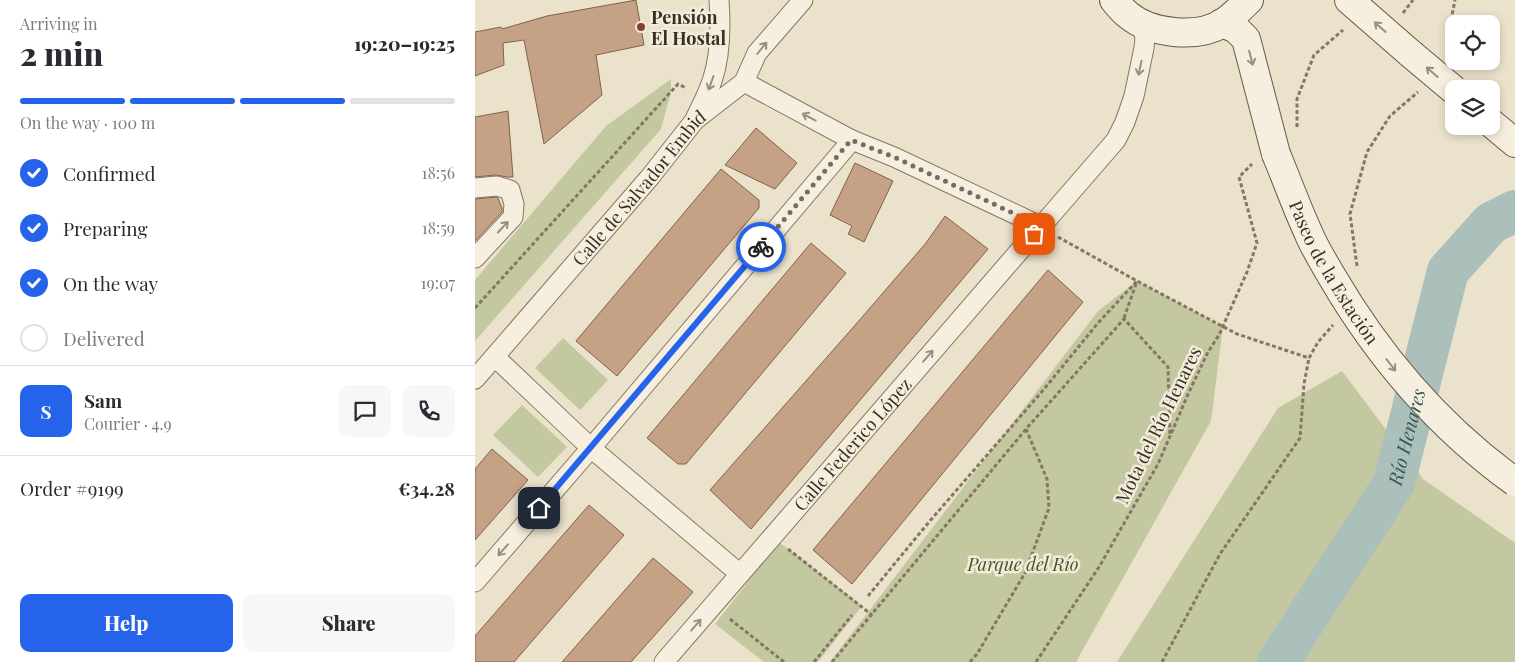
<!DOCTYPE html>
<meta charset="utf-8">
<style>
body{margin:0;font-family:"Playfair Display",serif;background:#f7f7f7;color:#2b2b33;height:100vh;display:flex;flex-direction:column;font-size:19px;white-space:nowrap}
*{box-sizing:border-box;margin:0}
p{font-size:16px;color:#7c7c81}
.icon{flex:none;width:28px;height:28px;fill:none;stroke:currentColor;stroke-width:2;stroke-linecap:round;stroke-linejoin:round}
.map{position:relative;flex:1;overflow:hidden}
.drawer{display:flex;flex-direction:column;background:#fff;width:475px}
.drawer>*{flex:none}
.controls{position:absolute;left:970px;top:15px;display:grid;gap:10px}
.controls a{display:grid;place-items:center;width:55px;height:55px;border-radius:10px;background:#fff;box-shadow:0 2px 8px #0003;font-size:25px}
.pin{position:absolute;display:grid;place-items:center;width:42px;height:42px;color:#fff;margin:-21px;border-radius:10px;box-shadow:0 2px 8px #0006}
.courier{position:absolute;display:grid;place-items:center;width:50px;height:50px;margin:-25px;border:4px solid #2563eb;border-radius:50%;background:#fff;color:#222;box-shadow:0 1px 6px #0007}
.summary em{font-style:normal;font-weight:800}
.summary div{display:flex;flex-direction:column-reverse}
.summary{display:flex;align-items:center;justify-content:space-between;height:85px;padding:0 20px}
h1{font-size:32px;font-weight:800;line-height:38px}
.bar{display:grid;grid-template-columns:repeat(4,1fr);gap:8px 5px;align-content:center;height:60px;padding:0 20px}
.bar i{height:6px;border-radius:4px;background:#e1e1e2}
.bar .active{background:#2563eb}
.bar p{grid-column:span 4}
.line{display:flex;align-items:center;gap:12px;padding:0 20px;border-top:1px solid #e1e1e2}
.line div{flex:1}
.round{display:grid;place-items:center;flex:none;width:52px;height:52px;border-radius:10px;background:#f7f7f7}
ol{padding:0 20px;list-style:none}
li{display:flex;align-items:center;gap:15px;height:55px}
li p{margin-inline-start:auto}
li .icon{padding:5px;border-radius:50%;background:#2563eb;color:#fff;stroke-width:4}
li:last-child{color:#7c7c81}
li i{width:28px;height:28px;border:2px solid #e1e1e2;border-radius:50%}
.action{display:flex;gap:10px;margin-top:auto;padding:10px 20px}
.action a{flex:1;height:58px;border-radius:10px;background:#2563eb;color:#fff;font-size:20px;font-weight:800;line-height:58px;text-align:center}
.action a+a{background:#f7f7f7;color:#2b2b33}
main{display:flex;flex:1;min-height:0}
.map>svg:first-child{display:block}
.green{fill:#c3c8a1}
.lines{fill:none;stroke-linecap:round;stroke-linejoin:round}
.river{stroke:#acc0bb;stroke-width:42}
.building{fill:#c5a186;stroke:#83614a}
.street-casing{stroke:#877662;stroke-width:21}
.secondary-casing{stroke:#695745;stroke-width:30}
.path{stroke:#877662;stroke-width:3;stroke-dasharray:4 2.5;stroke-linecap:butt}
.street{stroke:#f6efdf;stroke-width:19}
.secondary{stroke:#f6efdf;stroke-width:28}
.secondary-bridge-casing{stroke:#695745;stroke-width:30;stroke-linecap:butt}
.secondary-bridge{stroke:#f6efdf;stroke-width:28}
.oneway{stroke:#988e81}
.done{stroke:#776d5e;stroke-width:5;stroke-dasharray:0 9}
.route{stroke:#2563eb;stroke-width:6}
.poi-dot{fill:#8f3838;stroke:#f3ecdb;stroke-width:2}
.labels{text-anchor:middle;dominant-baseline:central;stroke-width:5;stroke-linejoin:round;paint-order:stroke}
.poi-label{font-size:18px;font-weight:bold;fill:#392e23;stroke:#f3ecdb;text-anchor:start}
.street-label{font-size:18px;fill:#392e23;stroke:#f3ecdb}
.park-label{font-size:18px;font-style:italic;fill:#49532c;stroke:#f3ecdb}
.water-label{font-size:19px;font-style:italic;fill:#345755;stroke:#f3ecdb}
</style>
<main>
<section class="drawer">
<div class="summary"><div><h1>2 min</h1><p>Arriving in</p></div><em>19:20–19:25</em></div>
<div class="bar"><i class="active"></i><i class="active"></i><i class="active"></i><i></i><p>On the way · 100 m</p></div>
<ol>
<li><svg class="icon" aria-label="check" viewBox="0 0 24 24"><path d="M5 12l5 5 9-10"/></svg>Confirmed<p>18:56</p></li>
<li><svg class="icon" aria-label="check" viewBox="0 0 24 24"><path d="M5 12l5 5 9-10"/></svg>Preparing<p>18:59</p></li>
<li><svg class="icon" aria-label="check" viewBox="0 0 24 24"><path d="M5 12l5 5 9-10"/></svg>On the way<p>19:07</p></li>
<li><i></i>Delivered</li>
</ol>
<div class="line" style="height:90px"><b class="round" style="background:#2563eb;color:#fff">S</b><div><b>Sam</b><p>Courier · 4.9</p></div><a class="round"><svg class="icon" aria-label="chat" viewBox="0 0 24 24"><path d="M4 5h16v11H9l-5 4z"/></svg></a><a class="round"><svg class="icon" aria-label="phone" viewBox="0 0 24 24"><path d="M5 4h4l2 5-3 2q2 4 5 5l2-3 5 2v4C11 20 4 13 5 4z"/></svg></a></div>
<div class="line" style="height:65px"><div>Order #9199</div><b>€34.28</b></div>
<div class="action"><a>Help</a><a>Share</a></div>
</section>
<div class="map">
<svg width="1040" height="662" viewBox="0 0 1040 662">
<rect width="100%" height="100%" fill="#ebe2cc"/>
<g class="green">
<polygon points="196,79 196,92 186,129 0,341 0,280 131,126"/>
<polygon points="662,281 748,327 736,421 601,662 355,662 623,311"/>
<polygon points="88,338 133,380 105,410 60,368"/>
<polygon points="867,371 948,479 1040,543 1040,662 642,662 803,408"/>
<polygon points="47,405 92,447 63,477 18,435"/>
<polygon points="304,542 387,606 343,662 289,662 240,624"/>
</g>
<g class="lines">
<path class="river" id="s1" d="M803,662L919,483L973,271L1016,223L1040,211"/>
</g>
<g class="building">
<polygon points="161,0 169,45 121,55 127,95 69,144 49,40 28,43 29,65 0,76 0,32 26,27 27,29 72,16"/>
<polygon points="33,111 38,177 32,177 21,175 0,177 0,117"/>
<polygon points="281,128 322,163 300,189 250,165"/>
<polygon points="380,163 418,181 389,242 373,234 377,226 355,215"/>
<polygon points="246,169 284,200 284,208 142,376 101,341"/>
<polygon points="21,197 23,198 27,208 27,212 0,241 0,199"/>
<polygon points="470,216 513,249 276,529 235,490 382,323 451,243"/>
<polygon points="336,243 371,273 211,464 203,464 172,438"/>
<polygon points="573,270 608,302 377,584 338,550"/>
<polygon points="17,449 53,480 0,540 0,469"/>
<polygon points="114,505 149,535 39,662 0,662 0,636"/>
<polygon points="178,558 218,592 156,662 87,662"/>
</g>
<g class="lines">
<defs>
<g id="street">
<polyline points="269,82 377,140 419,157 563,225"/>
<path d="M221,117C227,105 233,93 237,81C246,55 246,27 244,0"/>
<polyline points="0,188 22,186 35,190 39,204 38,217 0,258"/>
<polyline points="563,225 570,222 641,140 650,122 659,96 669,48 670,38 668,30 663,21"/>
<polyline points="20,357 116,448 265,574"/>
<path id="s2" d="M0,379L175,177L220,120L269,82L282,53L328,0"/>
<polyline points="0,582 116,448 377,140"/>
<path id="s3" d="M189,662L553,241L559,234L563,225"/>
</g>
<g id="secondary">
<path d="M639,0C643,5 647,10 652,14C675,34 722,39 748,23C757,17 766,8 774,0"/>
<polyline points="874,0 936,54"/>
<polyline points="747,23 761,29 771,39 801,154"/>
<polyline points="1016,123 1040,143"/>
</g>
</defs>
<use href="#street" class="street-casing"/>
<use href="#secondary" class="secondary-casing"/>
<g class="path">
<polyline points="928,13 938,0"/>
<polyline points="971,52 974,48 975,25 980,0"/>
<polyline points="822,127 822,99 839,55 868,30"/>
<polyline points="583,237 662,281 762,334 834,358 843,342 858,325"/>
<polyline points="882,266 875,214 892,152 915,116 943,92"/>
<polyline points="0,308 203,84 211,88"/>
<polyline points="649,318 661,284"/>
<polyline points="313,549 397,615"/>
<polyline points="393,596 454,522 570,388 623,323 662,281"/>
<polyline points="255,619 309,662"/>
<polyline points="339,662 377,615"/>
<polyline points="357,662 551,429 649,319 693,367 695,436"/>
<polyline points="495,662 502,654 550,573 574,508 572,479 551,429"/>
<polyline points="561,662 624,567 683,464 714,392 733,352 744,335 772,272 782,243 764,177 777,164"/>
<polyline points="687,662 745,554 825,438 829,384 834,358"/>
</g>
<use href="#street" class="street"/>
<use href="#secondary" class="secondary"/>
<defs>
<g id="secondary-bridge">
<polyline points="936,54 979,90"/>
<path id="s4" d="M801,154C812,180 821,206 833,232C839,247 848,261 856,275C903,356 964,427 1040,482"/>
</g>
</defs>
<use href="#secondary-bridge" class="secondary-bridge-casing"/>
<use href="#secondary-bridge" class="secondary-bridge"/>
</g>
<defs><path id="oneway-shaft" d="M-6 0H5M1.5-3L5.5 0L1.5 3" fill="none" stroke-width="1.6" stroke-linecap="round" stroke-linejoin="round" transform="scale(1.25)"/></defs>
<g class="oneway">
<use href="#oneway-shaft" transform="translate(905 27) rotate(-139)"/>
<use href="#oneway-shaft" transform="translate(287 48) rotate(-51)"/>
<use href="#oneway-shaft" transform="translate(776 58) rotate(75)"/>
<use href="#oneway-shaft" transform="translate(665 68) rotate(102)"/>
<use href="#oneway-shaft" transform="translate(957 72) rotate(-139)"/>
<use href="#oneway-shaft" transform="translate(236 83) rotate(110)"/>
<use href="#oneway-shaft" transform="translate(334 117) rotate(-152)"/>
<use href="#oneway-shaft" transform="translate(28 227) rotate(-47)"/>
<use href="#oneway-shaft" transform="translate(453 356) rotate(-49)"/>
<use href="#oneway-shaft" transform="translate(916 365) rotate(52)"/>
<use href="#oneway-shaft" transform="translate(28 550) rotate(131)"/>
<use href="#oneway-shaft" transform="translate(221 625) rotate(-49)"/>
</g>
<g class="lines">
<polyline class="done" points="286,247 376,140 419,157 563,225 559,234"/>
<polyline class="route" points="64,508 286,247"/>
</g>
<circle class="poi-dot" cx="166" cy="27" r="5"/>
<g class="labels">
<g class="poi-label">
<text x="176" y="17">Pensión<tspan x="176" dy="21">El Hostal</tspan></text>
</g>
<g class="street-label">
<text stroke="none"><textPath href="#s2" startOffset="252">Calle de Salvador Embid</textPath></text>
<text stroke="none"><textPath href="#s4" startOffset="132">Paseo de la Estación</textPath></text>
<text transform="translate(683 425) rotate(-64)">Mota del Río Henares</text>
<text stroke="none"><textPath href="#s3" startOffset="288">Calle Federico López</textPath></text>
</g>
<g class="park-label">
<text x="548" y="564">Parque del Río</text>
</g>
<g class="water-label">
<text stroke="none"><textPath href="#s1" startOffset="261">Río Henares</textPath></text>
</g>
</g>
</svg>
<div class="controls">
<a><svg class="icon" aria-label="locate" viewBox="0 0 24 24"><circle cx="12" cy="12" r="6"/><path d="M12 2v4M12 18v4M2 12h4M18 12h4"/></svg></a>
<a><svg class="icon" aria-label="layers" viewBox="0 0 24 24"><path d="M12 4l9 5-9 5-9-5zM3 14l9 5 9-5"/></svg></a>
</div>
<div class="pin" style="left:559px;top:234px;background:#ea580c"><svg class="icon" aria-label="bag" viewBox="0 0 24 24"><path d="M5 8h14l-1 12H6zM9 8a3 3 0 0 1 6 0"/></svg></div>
<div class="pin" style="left:64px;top:508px;background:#1f2937"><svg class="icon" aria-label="home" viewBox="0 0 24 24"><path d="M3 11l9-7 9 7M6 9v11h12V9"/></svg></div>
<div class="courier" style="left:286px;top:247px"><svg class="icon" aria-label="bike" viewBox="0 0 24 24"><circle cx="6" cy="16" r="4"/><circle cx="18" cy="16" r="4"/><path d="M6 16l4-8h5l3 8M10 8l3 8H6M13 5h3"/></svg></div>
</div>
</main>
